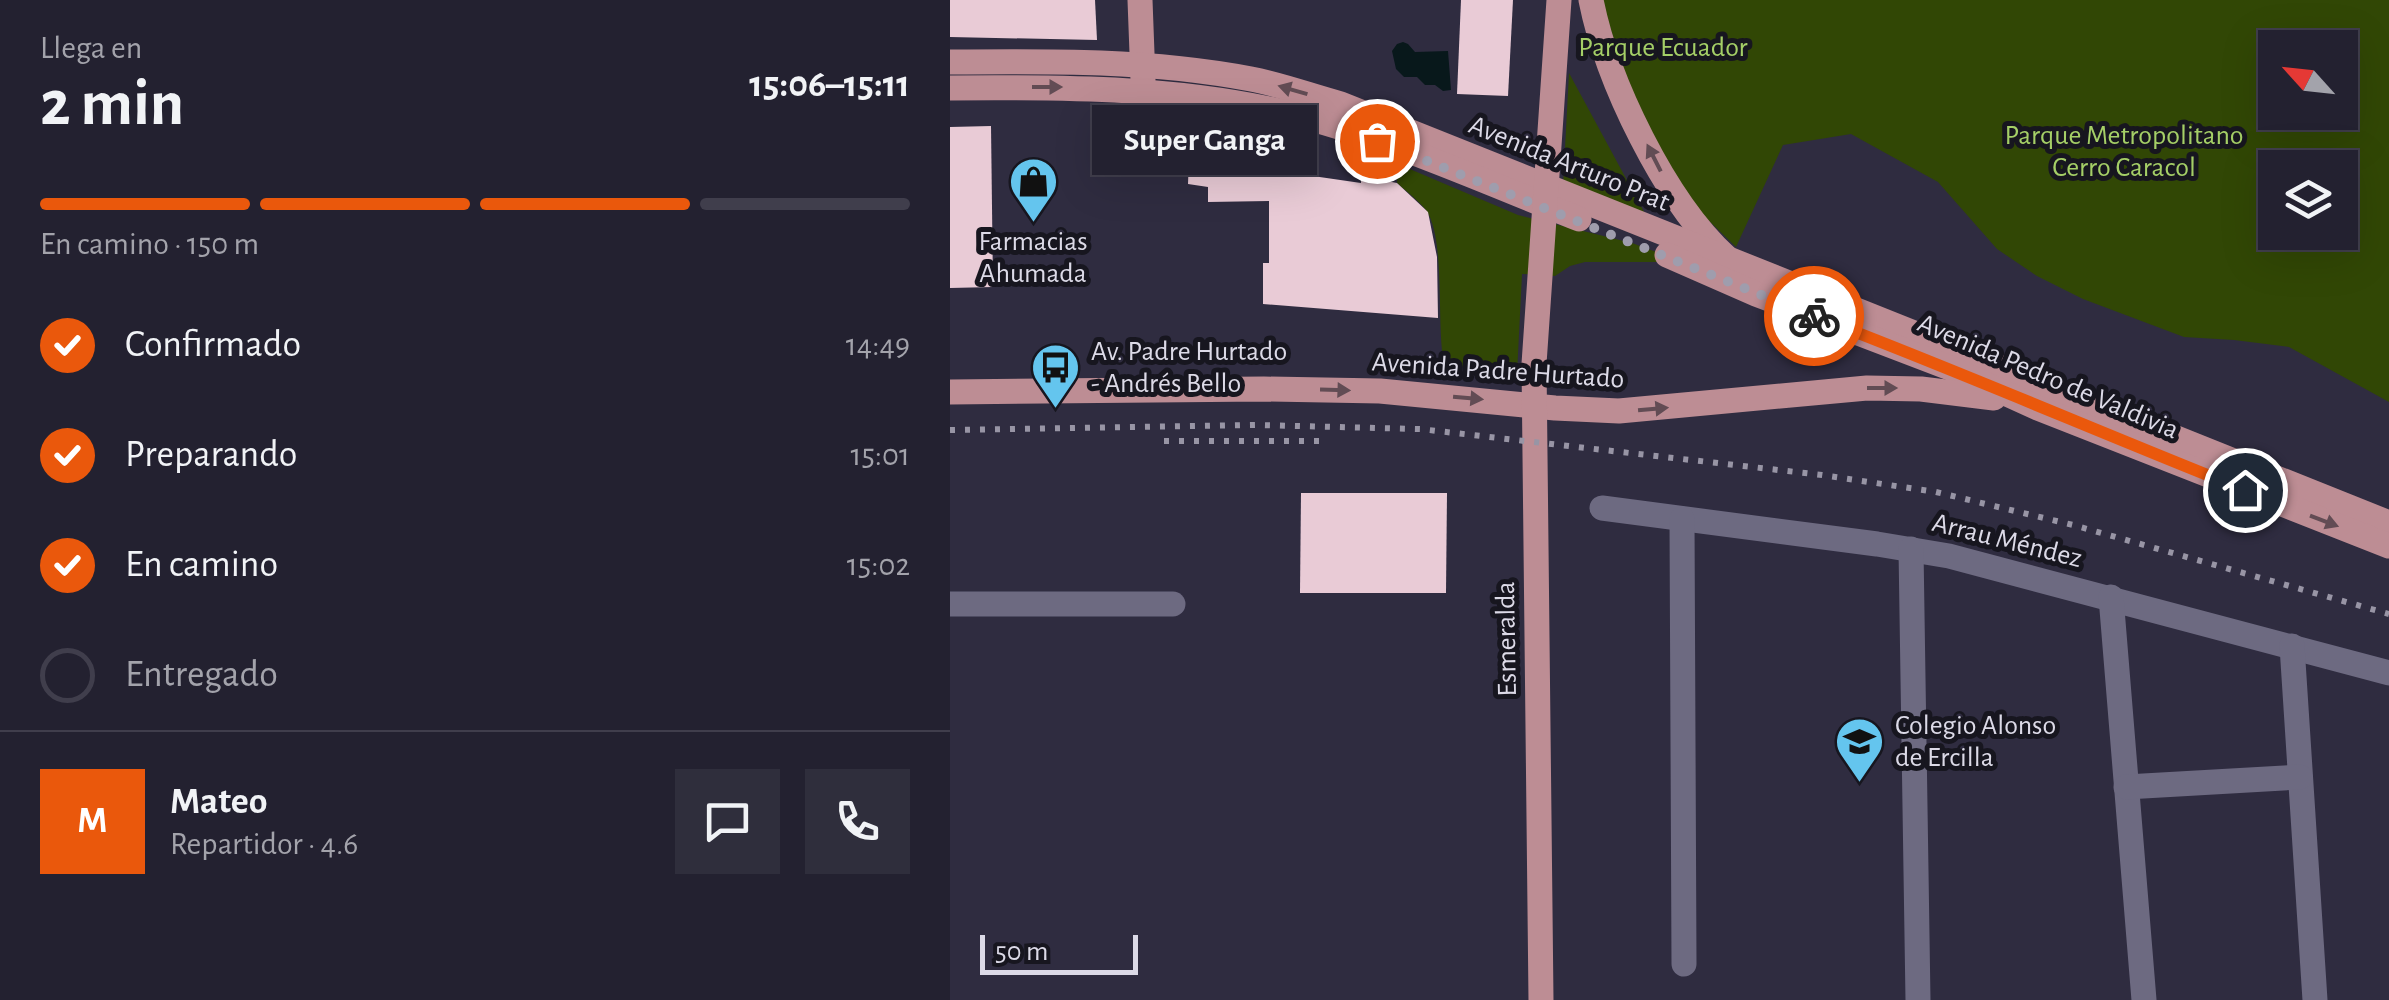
<!DOCTYPE html>
<html lang="es">
<meta charset="utf-8">
<style>
body{margin:0;font-family:"Alegreya Sans",sans-serif;background:#2f2e3c;color:#f1f3f6;height:100vh;display:flex;flex-direction:column;font-size:38px;white-space:nowrap}
*{box-sizing:border-box;margin:0}
p{font-size:32px;color:#a3a3ab}
.icon{flex:none;width:55px;height:55px;fill:none;stroke:currentColor;stroke-width:2;stroke-linecap:round;stroke-linejoin:round}
.map{position:relative;flex:1;overflow:hidden}
.side{display:flex;flex-direction:column;background:#232130;width:950px}
.side>*{flex:none}
.needle{width:65px;rotate:297deg}
.fabs{position:absolute;left:1308px;top:30px;display:grid;gap:20px}
.fabs a{display:grid;place-items:center;width:100px;height:100px;border-radius:0px;background:#232130;box-shadow:0 10px 40px #0002,0 0 0 2px #403e4c;font-size:50px}
.scale{position:absolute;left:30px;bottom:25px;width:158px;box-sizing:border-box;padding-left:10px;border:5px solid #dcdae7;border-top:0;font-size:28px;line-height:35px;white-space:nowrap;color:#dcdae7;-webkit-text-stroke:8px #17161f;paint-order:stroke}
.pin{position:absolute;display:grid;place-items:center;width:85px;height:85px;color:#fff;margin:-42px;border:5px solid #fff;border-radius:50%;box-shadow:0 2px 10px #0007}
.courier{position:absolute;display:grid;place-items:center;width:100px;height:100px;margin:-50px;border:8px solid #ea580c;border-radius:50%;background:#fff;color:#222;box-shadow:0 2px 12px #0007}
.bubble{position:absolute;height:70px;border-radius:0px;background:#232130;box-shadow:0 10px 40px #0002,0 0 0 2px #403e4c;font-size:32px;font-weight:700;line-height:70px;text-align:center}
.overview em{font-style:normal;font-weight:700}
.overview div{display:flex;flex-direction:column-reverse}
.overview{display:flex;align-items:center;justify-content:space-between;height:170px;padding:0 40px}
h1{font-size:65px;font-weight:700;line-height:75px}
.bar{display:grid;grid-template-columns:repeat(4,1fr);gap:15px 10px;align-content:center;height:120px;padding:0 40px}
.bar i{height:12px;border-radius:8px;background:#403e4c}
.bar .current{background:#ea580c}
.bar p{grid-column:span 4}
.line{display:flex;align-items:center;gap:25px;padding:0 40px;border-top:2px solid #403e4c}
.line div{flex:1}
.round{display:grid;place-items:center;flex:none;width:105px;height:105px;border-radius:0px;background:#2f2e3c}
ol{padding:0 40px;list-style:none}
li{display:flex;align-items:center;gap:30px;height:110px}
li p{margin-inline-start:auto}
li .icon{padding:10px;border-radius:50%;background:#ea580c;color:#fff;stroke-width:4}
li:last-child{color:#a3a3ab}
li i{width:55px;height:55px;border:5px solid #403e4c;border-radius:50%}
main{display:flex;flex:1;min-height:0}
.map>svg:first-child{display:block}
.green{fill:#314705;fill-rule:evenodd}
.water{fill:#08181b}
.building{fill:#e9cbd6}
.lines{fill:none;stroke-linecap:round;stroke-linejoin:round}
.minor{stroke:#6d6a81;stroke-width:25}
.major{stroke:#bd8d94;stroke-width:25}
.rail{stroke:#9895a5;stroke-width:6;stroke-dasharray:5 10;stroke-linecap:butt}
.oneway{fill:#624c54}
.done{stroke:#9f9dad;stroke-width:10;stroke-dasharray:0 18}
.route{stroke:#ea580c;stroke-width:12}
.labels{text-anchor:middle;dominant-baseline:central;stroke-width:10;stroke-linejoin:round;paint-order:stroke}
.park-label{font-size:28px;fill:#a5cf67;stroke:#17161f}
.street-label{font-size:28px;fill:#dcdae7;stroke:#17161f}
.poi-label{font-size:28px;fill:#dcdae7;stroke:#17161f;text-anchor:start}
</style>
<main>
<section class="side">
<div class="overview"><div><h1>2 min</h1><p>Llega en</p></div><em>15:06–15:11</em></div>
<div class="bar"><i class="current"></i><i class="current"></i><i class="current"></i><i></i><p>En camino · 150 m</p></div>
<ol>
<li><svg class="icon" aria-label="check" viewBox="0 0 24 24"><path d="M5 12l5 5 9-10"/></svg>Confirmado<p>14:49</p></li>
<li><svg class="icon" aria-label="check" viewBox="0 0 24 24"><path d="M5 12l5 5 9-10"/></svg>Preparando<p>15:01</p></li>
<li><svg class="icon" aria-label="check" viewBox="0 0 24 24"><path d="M5 12l5 5 9-10"/></svg>En camino<p>15:02</p></li>
<li><i></i>Entregado</li>
</ol>
<div class="line" style="height:180px"><b class="round" style="background:#ea580c;color:#fff">M</b><div><b>Mateo</b><p>Repartidor · 4.6</p></div><a class="round"><svg class="icon" aria-label="chat" viewBox="0 0 24 24"><path d="M4 5h16v11H9l-5 4z"/></svg></a><a class="round"><svg class="icon" aria-label="phone" viewBox="0 0 24 24"><path d="M5 4h4l2 5-3 2q2 4 5 5l2-3 5 2v4C11 20 4 13 5 4z"/></svg></a></div>
</section>
<div class="map">
<svg width="1439" height="1000" viewBox="0 0 1439 1000">
<rect width="100%" height="100%" fill="#2f2c40"/>
<g class="green">
<path d="M652,0H1439V402L1339,347L1284,340L1234,337L1133,299L1087,276L1047,249L988,182L901,134L833,145L786,247L753,215L729,185L679,91ZM1325,48H1390V112H1325ZM1325,168H1390V232H1325Z"/>
<polygon points="619,73 699,221 613,186"/>
<path d="M448,164L568,215L682,243L733,262H635L620,266L605,276L572,274L567,374L494,364C486,325 496,238 476,210C468,200 456,191 447,183Z"/>
</g>
<polygon class="water" points="453,42 458,44 465,52 498,51 501,90 493,91 485,85 475,85 467,77 454,77 446,69 442,51 447,44"/>
<g class="building">
<polygon points="0,0 145,0 147,40 0,37"/>
<polygon points="511,0 563,0 558,96 507,94"/>
<polygon points="41,126 43,287 0,288 0,127"/>
<polygon points="239,156 347,160 349,174 411,183 411,176 447,183 478,212 487,257 488,318 313,304 313,263 319,263 319,201 258,202 258,187 238,184"/>
<polygon points="351,493 497,493 496,593 350,593"/>
</g>
<g class="lines">
<g class="minor">
<polyline points="652,508 927,544 999,556 1439,673"/>
<polyline points="732,519 734,964"/>
<polyline points="961,549 968,1000"/>
<polyline points="1161,597 1194,1000"/>
<polyline points="0,604 223,604"/>
<polyline points="1342,646 1365,1000"/>
<polyline points="1176,787 1350,777"/>
</g>
<g class="major">
<polyline points="190,0 193,80"/>
<path d="M641,0C657,81 715,201 776,257"/>
<path d="M0,62C101,61 201,60 301,79C332,85 361,96 391,104L1439,523"/>
<path d="M0,88C117,87 235,87 350,116C445,141 538,183 629,219"/>
<polyline points="717,255 806,294 1000,368 1088,408 1439,546"/>
<polyline points="0,392 314,389 430,391 605,408 669,411 917,388 971,389 1044,398"/>
<polyline points="591,1000 584,364 609,0"/>
</g>
<g class="rail">
<polyline points="0,430 306,425 470,429 872,475 986,492 1123,525 1439,614"/>
<polyline points="214,441 369,441"/>
</g>
</g>
<defs><path id="oneway-solid" d="M-6-.8H1V-3.2L6.5 0L1 3.2V.8H-6Z" transform="scale(2.5)"/></defs>
<g class="oneway">
<use href="#oneway-solid" transform="translate(97 87)"/>
<use href="#oneway-solid" transform="translate(343 90) rotate(-164)"/>
<use href="#oneway-solid" transform="translate(704 158) rotate(-117)"/>
<use href="#oneway-solid" transform="translate(932 388)"/>
<use href="#oneway-solid" transform="translate(385 390) rotate(2)"/>
<use href="#oneway-solid" transform="translate(518 398) rotate(5)"/>
<use href="#oneway-solid" transform="translate(703 409) rotate(-5)"/>
<use href="#oneway-solid" transform="translate(1374 521) rotate(21)"/>
</g>
<g class="lines">
<polyline class="done" points="427,141 864,316"/>
<path class="route" d="M864,316C1009,371 1151,433 1295,490"/>
</g>
<defs>
<symbol id="shop-pin" viewBox="-11 -11 22 30"><path d="M0 17L-7.5 6A9.5 9.5 0 1 1 7.5 6Z" fill="#64c5ee" stroke="#17161f"/><path d="M-5-2.5h2.3a2.7 3.5 0 0 1 5.4 0H5L5.5 6h-11ZM-1.5-2.5h3a1.5 2.3 0 0 0-3 0Z" fill="#111"/></symbol>
<symbol id="bus-pin" viewBox="-11 -11 22 30"><path d="M0 17L-7.5 6A9.5 9.5 0 1 1 7.5 6Z" fill="#64c5ee" stroke="#17161f"/><path d="M-5-6H5V4H4V6H2V4H-2V6H-4V4H-5ZM-3.5-4V0h7V-4ZM-3.5 1.2v1.5H-2V1.2ZM2 1.2v1.5H3.5V1.2Z" fill="#111"/></symbol>
<symbol id="school-pin" viewBox="-11 -11 22 30"><path d="M0 17L-7.5 6A9.5 9.5 0 1 1 7.5 6Z" fill="#64c5ee" stroke="#17161f"/><path d="M0-5L7-2L0 1L-7-2ZM-4 1L0 2.5L4 1V4Q0 6-4 4Z" fill="#111"/></symbol>
</defs>
<g fill-rule="evenodd">
<use href="#shop-pin" x="56" y="154" width="55" height="75"/>
<use href="#bus-pin" x="78" y="340" width="55" height="75"/>
<use href="#school-pin" x="882" y="714" width="55" height="75"/>
</g>
<g class="labels">
<g class="park-label">
<text x="713" y="48">Parque Ecuador</text>
<text x="1174" y="136">Parque Metropolitano<tspan x="1174" dy="32">Cerro Caracol</tspan></text>
</g>
<g class="street-label">
<text transform="translate(619 164) rotate(22)">Avenida Arturo Prat</text>
<text transform="translate(548 371) rotate(4)">Avenida Padre Hurtado</text>
<text transform="translate(1098 377) rotate(23)">Avenida Pedro de Valdivia</text>
<text transform="translate(1057 541) rotate(14)">Arrau Méndez</text>
<text transform="translate(557 639) rotate(-91)">Esmeralda</text>
</g>
<g class="poi-label">
<text x="83" y="242" text-anchor="middle">Farmacias<tspan x="83" dy="32">Ahumada</tspan></text>
<text x="141" y="352">Av. Padre Hurtado<tspan x="141" dy="32">- Andrés Bello</tspan></text>
<text x="945" y="726">Colegio Alonso<tspan x="945" dy="32">de Ercilla</tspan></text>
</g>
</g>
</svg>
<div class="fabs">
<a><svg class="needle" viewBox="-14 -14 28 28"><path d="M0-13l5 13h-10z" fill="#e53935"/><path d="M0 13l5-13h-10z" fill="#a3a3ab"/></svg></a>
<a><svg class="icon" aria-label="layers" viewBox="0 0 24 24"><path d="M12 4l9 5-9 5-9-5zM3 14l9 5 9-5"/></svg></a>
</div>
<div class="scale">50 m</div>
<div class="pin" style="left:427px;top:141px;background:#ea580c"><svg class="icon" aria-label="bag" viewBox="0 0 24 24"><path d="M5 8h14l-1 12H6zM9 8a3 3 0 0 1 6 0"/></svg></div>
<div class="pin" style="left:1295px;top:490px;background:#1f2937"><svg class="icon" aria-label="home" viewBox="0 0 24 24"><path d="M3 11l9-7 9 7M6 9v11h12V9"/></svg></div>
<div class="courier" style="left:864px;top:316px"><svg class="icon" aria-label="bike" viewBox="0 0 24 24"><circle cx="6" cy="16" r="4"/><circle cx="18" cy="16" r="4"/><path d="M6 16l4-8h5l3 8M10 8l3 8H6M13 5h3"/></svg></div>
<div class="bubble" style="left:142px;top:105px;width:225px">Super Ganga</div>
</div>
</main>
